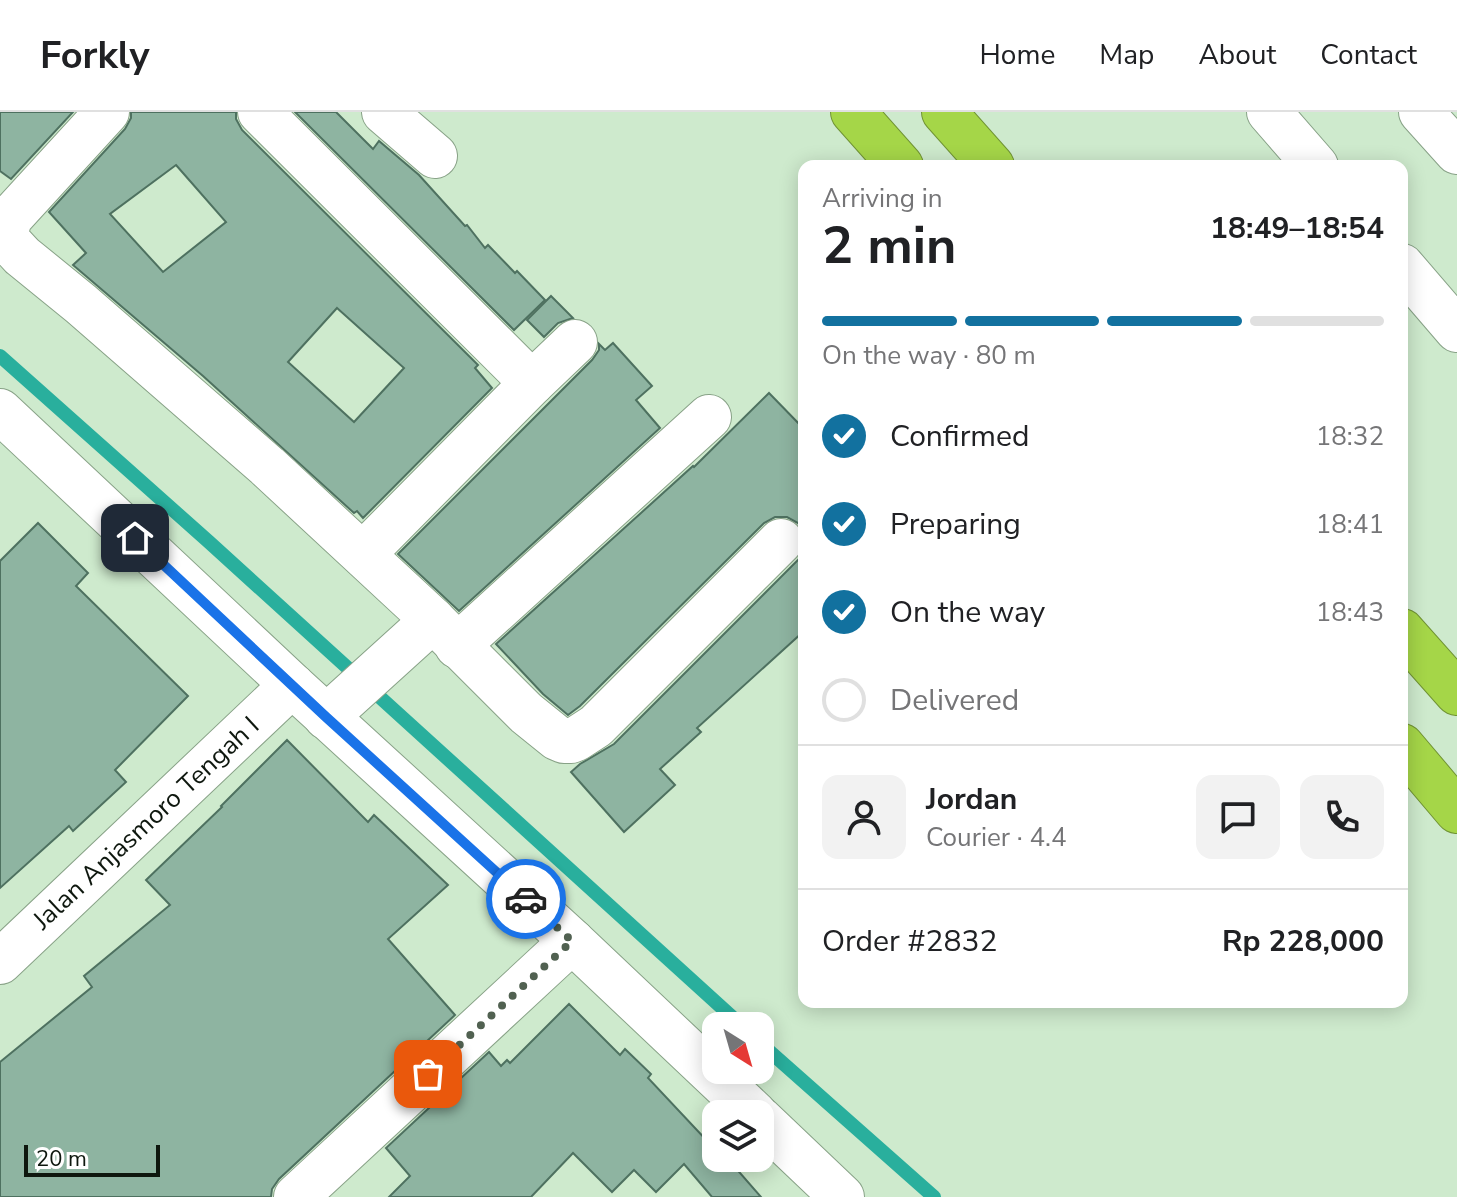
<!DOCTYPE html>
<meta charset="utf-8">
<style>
body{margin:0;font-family:"Nunito Sans",sans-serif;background:#f2f2f2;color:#202124;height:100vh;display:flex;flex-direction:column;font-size:30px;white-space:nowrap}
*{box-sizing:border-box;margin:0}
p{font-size:26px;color:#757577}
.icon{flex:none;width:44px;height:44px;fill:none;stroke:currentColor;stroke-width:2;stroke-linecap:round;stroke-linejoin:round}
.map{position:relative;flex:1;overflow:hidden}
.details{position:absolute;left:798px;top:48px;width:610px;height:848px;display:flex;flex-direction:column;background:#fff;border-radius:16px;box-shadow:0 4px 20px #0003}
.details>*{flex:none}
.needle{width:52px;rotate:143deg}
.fabs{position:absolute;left:702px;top:900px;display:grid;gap:16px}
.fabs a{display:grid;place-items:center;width:72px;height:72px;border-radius:16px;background:#fff;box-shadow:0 4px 20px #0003;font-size:40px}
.scale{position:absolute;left:24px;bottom:20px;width:136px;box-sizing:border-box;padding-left:8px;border:4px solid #0e170e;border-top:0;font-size:22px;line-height:28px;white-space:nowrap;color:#0e170e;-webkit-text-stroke:6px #fff;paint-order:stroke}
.pin{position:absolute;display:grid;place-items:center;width:68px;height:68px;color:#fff;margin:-34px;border-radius:16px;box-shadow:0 4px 12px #0006}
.courier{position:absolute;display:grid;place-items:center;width:80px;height:80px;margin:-40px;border:6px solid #1a73e8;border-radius:50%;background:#fff;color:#222;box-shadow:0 2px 10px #0007}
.overview em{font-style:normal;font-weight:700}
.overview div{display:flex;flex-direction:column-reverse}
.overview{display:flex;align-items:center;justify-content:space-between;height:136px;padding:0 24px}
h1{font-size:52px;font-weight:700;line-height:60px}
.bar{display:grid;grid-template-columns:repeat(4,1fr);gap:12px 8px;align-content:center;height:96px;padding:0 24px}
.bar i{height:10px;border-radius:6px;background:#e0e0e0}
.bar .active{background:#12719f}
.bar p{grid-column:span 4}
.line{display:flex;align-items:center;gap:20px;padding:0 24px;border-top:2px solid #e0e0e0}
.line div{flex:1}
.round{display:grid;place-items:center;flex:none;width:84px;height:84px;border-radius:16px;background:#f2f2f2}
ol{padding:0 24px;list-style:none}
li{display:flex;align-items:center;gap:24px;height:88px}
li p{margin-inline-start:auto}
li .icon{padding:8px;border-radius:50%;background:#12719f;color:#fff;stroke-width:4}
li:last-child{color:#757577}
li i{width:44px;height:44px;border:4px solid #e0e0e0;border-radius:50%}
header{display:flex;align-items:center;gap:48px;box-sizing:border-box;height:112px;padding:0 40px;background:#fff;border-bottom:2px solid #e0e0e0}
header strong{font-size:38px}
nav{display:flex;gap:44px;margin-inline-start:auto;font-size:28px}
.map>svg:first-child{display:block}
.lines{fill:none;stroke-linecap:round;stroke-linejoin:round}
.stream{stroke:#29af9d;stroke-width:14}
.building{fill:#8eb4a1;stroke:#4e7160;stroke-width:2;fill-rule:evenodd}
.minor-casing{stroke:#88a287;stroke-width:46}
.highway-casing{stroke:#709334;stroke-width:46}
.minor{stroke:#fff;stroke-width:44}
.highway{stroke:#a5d648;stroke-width:44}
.done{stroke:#516151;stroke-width:8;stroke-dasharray:0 14.4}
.route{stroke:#1a73e8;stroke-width:10}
.labels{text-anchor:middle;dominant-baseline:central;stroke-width:7;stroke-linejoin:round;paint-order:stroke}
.street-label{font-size:26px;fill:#0e170e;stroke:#fff}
</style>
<header>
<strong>Forkly</strong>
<nav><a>Home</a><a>Map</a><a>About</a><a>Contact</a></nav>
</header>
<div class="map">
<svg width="1457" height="1085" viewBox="0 0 1457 1085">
<rect width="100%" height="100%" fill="#ceeacd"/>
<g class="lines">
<g class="stream">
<polyline points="0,244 209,430 742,914"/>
<polyline points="760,931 934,1085"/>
</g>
</g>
<g class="building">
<polygon points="0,0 73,0 11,67 0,59"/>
<path d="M131,0H236V7L242,18L478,253L475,256L492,276L363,406L357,399L354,401L203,264L73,153L86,141L49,100L125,17L131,6ZM176,53L226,110L163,160L110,102ZM337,196L404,256L354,310L288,250Z"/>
<polygon points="295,0 336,0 373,37 379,29 419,63 465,114 467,113 485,136 488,133 515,161 517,159 545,188 514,218"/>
<polygon points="551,184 573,206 558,211 544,225 527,208"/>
<polygon points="613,231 652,274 636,288 660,316 459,499 398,442 592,248 599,238 599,232 605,238"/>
<polygon points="769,281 804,317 804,420 798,411 787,405 775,405 764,411 580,594 568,603 543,582 496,532 693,354 694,355"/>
<polygon points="38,411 88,461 76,474 188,584 115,658 126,670 73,719 69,714 0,776 0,449"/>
<polygon points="804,438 804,519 697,616 701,620 660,657 675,673 624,720 571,660 580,652 614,632 799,447"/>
<polygon points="287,628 368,710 374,703 448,773 388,827 455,903 279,1067 272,1077 271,1085 0,1085 0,950 92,875 84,864 170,793 146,768 222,695 221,694"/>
<polygon points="569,892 620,943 625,937 651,962 648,966 710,1032 713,1029 716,1033 716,1046 727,1046 761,1085 712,1085 684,1052 656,1080 634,1058 612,1080 573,1041 531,1085 389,1085 410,1064 386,1036 489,940 501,954 507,948 510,951"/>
</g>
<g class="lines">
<defs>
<g id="minor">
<polyline points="107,0 10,106 6,120 9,130 22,144 81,192 267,354 433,508 526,601 557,626 564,629 571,629 576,627 596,614 781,429"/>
<polyline points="260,0 532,271"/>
<polyline points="384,0 435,44"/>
<polyline points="1269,0 1316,54"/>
<polyline points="1421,0 1457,40"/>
<polyline points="1402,154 1457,218"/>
<polyline points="0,299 292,573 572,829 755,1002"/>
<polyline points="363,442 532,271 575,230"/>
<polyline points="457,534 709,305"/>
<polyline points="326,605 433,508"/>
<polyline points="0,850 292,573"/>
<polyline points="760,1007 842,1085"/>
<polyline points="296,1085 572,829"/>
</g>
<g id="highway">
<polyline points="853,0 901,54"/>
<polyline points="944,0 992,54"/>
<polyline points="1402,519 1457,581"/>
<polyline points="1402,634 1457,699"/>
</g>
</defs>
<use href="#minor" class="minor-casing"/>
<use href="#highway" class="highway-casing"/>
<use href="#minor" class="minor"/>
<use href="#highway" class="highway"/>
</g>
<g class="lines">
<polyline class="done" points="428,962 572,829 526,787"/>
<polyline class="route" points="135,426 326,605 526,787"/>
</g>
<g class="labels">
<g class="street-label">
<text transform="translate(146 711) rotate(-43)">Jalan Anjasmoro Tengah I</text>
</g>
</g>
</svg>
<div class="fabs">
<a><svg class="needle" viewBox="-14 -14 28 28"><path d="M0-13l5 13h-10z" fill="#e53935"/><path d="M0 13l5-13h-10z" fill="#757577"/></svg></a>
<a><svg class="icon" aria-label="layers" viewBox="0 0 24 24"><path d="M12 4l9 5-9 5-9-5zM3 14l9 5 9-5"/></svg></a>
</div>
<div class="scale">20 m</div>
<div class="pin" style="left:428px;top:962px;background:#ea580c"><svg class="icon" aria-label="bag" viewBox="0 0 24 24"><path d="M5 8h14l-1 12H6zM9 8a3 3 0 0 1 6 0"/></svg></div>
<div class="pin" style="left:135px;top:426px;background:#1f2937"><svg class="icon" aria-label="home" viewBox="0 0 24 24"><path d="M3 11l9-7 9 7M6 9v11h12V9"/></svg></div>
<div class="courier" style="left:526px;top:787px"><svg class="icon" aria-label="car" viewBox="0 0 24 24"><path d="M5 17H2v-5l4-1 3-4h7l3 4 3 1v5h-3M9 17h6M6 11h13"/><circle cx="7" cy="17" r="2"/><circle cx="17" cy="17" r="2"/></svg></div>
<section class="details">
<div class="overview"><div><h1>2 min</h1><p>Arriving in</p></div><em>18:49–18:54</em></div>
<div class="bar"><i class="active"></i><i class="active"></i><i class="active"></i><i></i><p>On the way · 80 m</p></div>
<ol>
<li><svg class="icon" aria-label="check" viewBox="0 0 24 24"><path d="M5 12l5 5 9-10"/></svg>Confirmed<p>18:32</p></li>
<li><svg class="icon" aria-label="check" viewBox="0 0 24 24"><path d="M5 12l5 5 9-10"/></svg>Preparing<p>18:41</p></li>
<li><svg class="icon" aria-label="check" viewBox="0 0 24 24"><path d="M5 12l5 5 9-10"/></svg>On the way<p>18:43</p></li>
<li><i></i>Delivered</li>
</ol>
<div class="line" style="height:144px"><a class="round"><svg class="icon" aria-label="person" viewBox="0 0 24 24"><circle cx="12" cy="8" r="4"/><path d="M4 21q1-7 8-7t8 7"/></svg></a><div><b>Jordan</b><p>Courier · 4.4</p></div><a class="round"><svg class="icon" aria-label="chat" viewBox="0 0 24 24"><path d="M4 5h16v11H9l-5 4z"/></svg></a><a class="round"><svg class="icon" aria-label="phone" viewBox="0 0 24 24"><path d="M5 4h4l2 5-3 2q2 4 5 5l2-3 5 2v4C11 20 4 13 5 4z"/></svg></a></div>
<div class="line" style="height:104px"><div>Order #2832</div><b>Rp 228,000</b></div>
</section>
</div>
